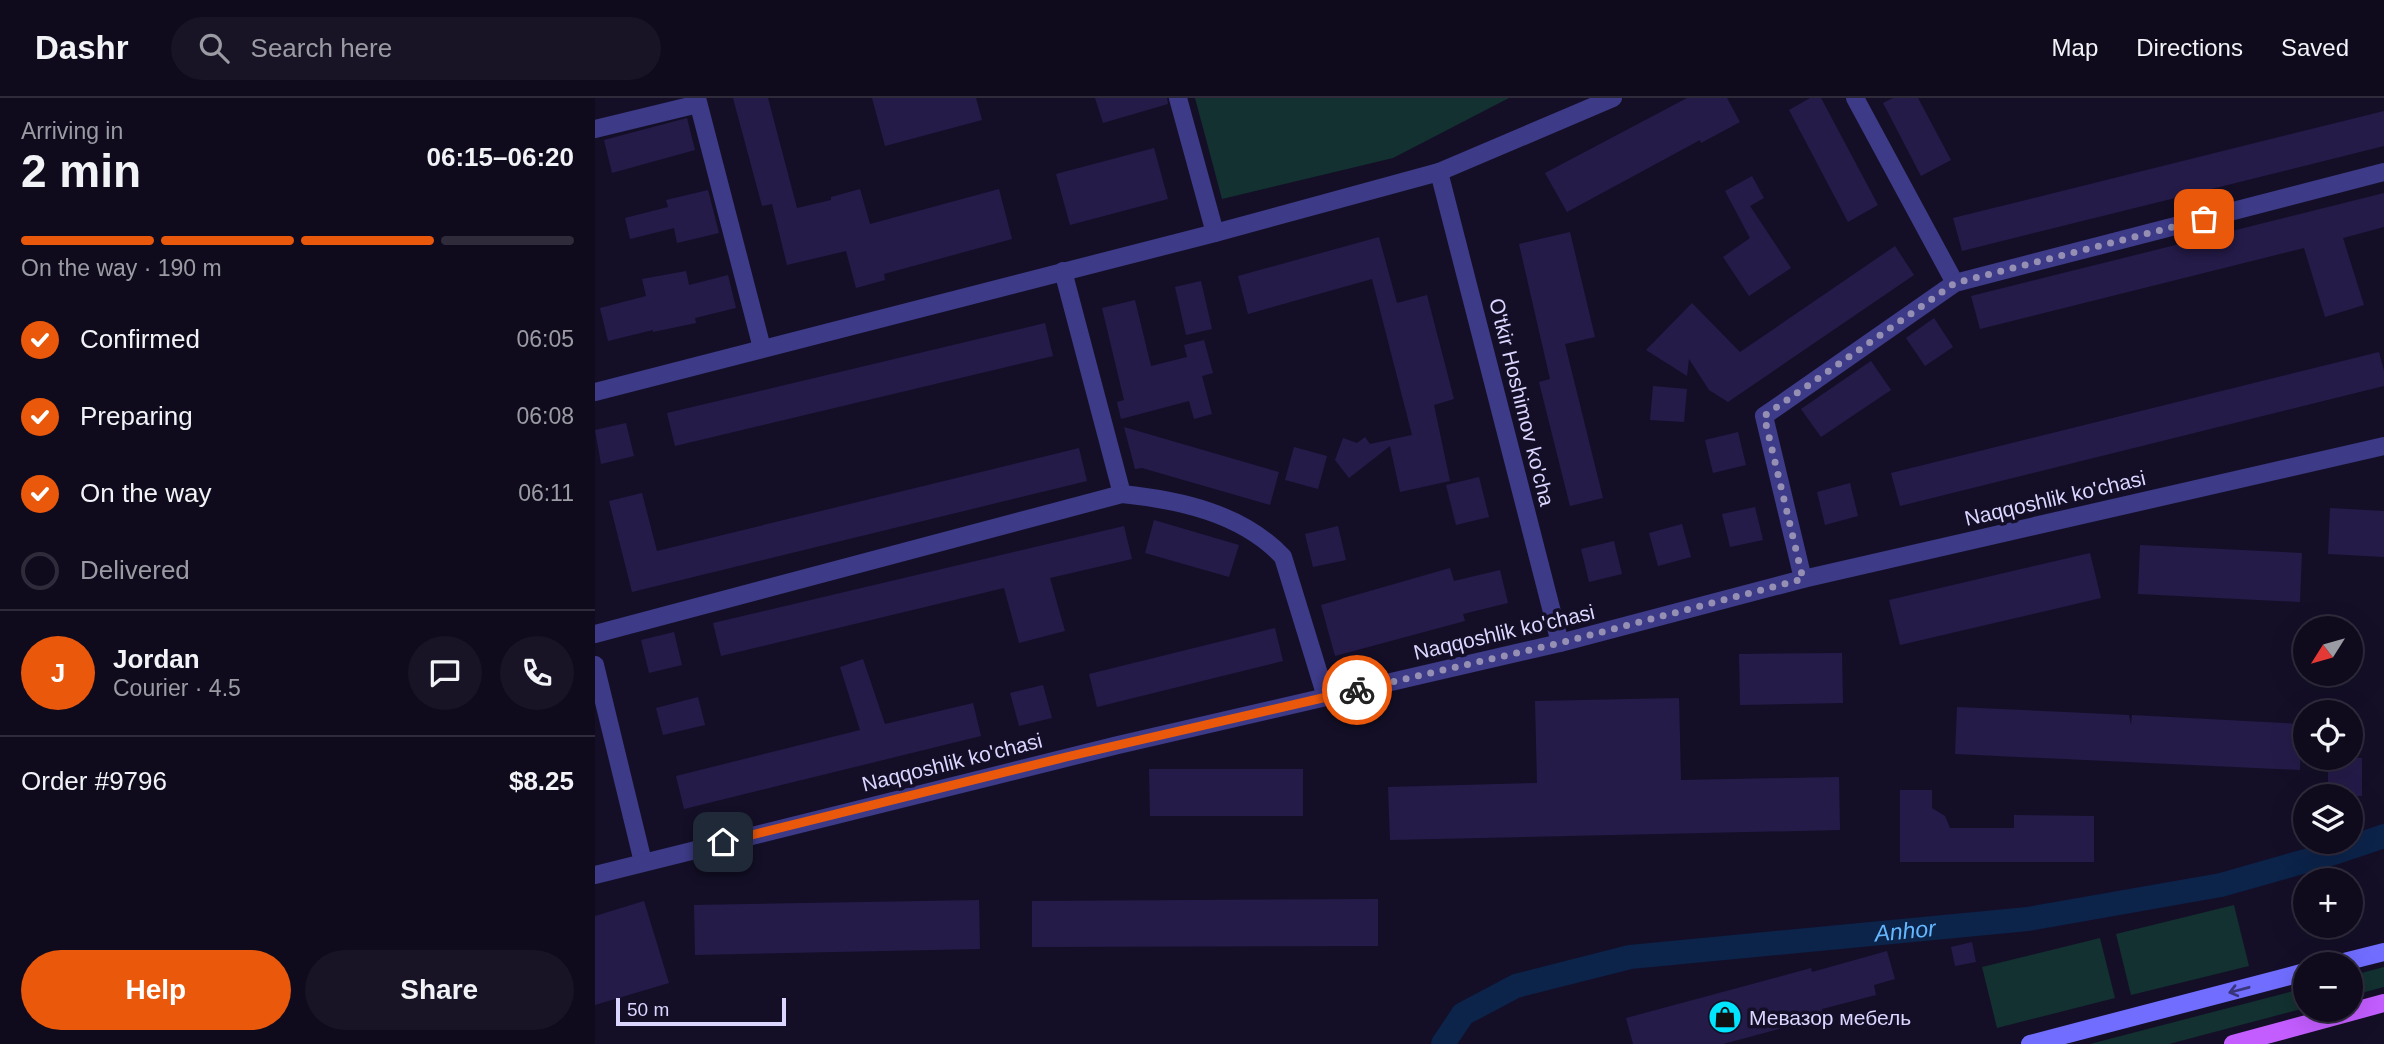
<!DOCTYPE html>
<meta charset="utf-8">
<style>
body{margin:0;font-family:Arial,sans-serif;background:#181426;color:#f1f3f6;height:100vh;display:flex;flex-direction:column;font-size:26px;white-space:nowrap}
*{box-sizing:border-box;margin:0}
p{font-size:23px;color:#9b9ba4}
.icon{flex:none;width:38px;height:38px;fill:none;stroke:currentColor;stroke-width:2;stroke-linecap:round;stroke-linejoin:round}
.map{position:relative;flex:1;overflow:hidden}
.drawer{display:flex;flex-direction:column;background:#0f0b1d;width:595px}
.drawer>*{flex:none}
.needle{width:46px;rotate:233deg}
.tools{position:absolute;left:1698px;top:518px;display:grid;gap:14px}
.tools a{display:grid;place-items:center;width:70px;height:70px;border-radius:50%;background:#0f0b1d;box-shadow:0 7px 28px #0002,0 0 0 2px #2f2b3b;font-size:35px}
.scale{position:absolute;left:21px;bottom:18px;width:170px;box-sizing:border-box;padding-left:7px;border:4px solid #dbd6ff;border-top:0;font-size:19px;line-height:24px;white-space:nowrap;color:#dbd6ff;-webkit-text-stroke:5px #140f27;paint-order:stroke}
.pin{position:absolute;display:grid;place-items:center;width:60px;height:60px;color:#fff;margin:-30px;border-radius:14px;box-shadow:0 4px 10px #0006}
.courier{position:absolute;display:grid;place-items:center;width:70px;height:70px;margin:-35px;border:5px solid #ea580c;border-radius:50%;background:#fff;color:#222;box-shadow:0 2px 9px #0007}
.head em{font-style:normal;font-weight:700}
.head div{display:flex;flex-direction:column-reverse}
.head{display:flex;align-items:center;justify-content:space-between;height:119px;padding:0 21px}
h1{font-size:46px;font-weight:700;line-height:52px}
.bar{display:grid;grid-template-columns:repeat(4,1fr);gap:10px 7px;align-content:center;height:84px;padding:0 21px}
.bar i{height:9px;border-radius:5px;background:#2f2b3b}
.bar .selected{background:#ea580c}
.bar p{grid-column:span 4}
.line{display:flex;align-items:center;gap:18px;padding:0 21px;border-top:2px solid #2f2b3b}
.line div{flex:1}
.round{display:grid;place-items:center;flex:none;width:74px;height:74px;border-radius:37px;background:#181426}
ol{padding:0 21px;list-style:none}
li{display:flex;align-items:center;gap:21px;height:77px}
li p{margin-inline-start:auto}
li .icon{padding:7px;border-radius:50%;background:#ea580c;color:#fff;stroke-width:4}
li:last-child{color:#9b9ba4}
li i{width:38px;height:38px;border:4px solid #2f2b3b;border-radius:50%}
.cta{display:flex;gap:14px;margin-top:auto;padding:14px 21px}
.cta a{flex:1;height:80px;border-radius:42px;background:#ea580c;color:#fff;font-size:28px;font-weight:700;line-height:80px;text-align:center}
.cta a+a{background:#181426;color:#f1f3f6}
header{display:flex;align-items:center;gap:42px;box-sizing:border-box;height:98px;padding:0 35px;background:#0f0b1d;border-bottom:2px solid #2f2b3b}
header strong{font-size:33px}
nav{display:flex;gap:38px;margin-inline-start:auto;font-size:24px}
.search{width:490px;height:63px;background:#181426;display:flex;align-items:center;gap:18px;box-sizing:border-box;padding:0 24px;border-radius:38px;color:#9b9ba4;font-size:26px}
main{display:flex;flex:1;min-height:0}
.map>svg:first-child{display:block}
.green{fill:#123130}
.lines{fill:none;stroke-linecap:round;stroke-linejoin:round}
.stream{stroke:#0c234a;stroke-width:7}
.canal{stroke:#0c234a;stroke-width:24}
.building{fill:#251b49}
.street{stroke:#3d3a87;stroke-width:18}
.secondary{stroke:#716dff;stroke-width:18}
.primary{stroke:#c35dff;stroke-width:18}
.oneway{stroke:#39357d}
.done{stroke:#9590b3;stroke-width:7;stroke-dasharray:0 12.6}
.route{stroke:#ea580c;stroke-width:9}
.labels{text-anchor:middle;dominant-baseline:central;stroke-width:7;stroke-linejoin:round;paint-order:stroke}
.street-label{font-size:21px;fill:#dbd6ff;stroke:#140f27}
.poi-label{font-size:21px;fill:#dbd6ff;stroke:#140f27;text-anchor:start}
.water-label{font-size:23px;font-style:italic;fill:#64b7ff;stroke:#140f27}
</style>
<header>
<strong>Dashr</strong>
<div class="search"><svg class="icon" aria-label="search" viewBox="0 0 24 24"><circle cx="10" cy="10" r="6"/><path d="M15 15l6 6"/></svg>Search here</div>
<nav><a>Map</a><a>Directions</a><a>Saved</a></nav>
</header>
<main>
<section class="drawer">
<div class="head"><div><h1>2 min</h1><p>Arriving in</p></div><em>06:15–06:20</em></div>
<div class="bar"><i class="selected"></i><i class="selected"></i><i class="selected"></i><i></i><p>On the way · 190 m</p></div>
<ol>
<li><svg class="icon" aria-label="check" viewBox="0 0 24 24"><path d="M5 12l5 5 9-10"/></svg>Confirmed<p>06:05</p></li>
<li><svg class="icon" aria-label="check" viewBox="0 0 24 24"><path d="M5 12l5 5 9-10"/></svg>Preparing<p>06:08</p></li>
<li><svg class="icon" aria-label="check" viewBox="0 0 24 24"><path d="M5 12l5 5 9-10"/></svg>On the way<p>06:11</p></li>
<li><i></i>Delivered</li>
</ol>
<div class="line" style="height:126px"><b class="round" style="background:#ea580c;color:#fff">J</b><div><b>Jordan</b><p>Courier · 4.5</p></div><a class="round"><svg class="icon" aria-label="chat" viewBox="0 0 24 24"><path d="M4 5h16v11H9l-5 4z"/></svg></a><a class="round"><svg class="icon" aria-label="phone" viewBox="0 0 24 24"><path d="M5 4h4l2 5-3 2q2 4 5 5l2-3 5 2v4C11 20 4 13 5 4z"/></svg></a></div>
<div class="line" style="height:91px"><div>Order #9796</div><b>$8.25</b></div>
<div class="cta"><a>Help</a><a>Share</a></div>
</section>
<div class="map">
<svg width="1789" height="946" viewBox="0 0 1789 946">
<rect width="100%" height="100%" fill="#140f27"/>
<g class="green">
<polygon points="600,0 914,0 798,60 627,101"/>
<polygon points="1639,807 1654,868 1536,897 1521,836"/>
<polygon points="1505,840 1520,900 1402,930 1387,869"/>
<polygon points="1789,869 1789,889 1755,898 1755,878"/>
<polygon points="1710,890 1710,910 1574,946 1495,946"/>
</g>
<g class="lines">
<polyline class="stream" points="1270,838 1271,843"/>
<path class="canal" id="s1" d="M848,946L868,916L921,888L1035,859L1433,821L1626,787L1742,754L1789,738"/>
</g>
<g class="building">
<polygon points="138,0 173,0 202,110 236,102 236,99 265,91 275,126 404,91 417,141 289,176 290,182 261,190 251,153 192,167 177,106 167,108"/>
<polygon points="277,0 381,0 387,22 290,48"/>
<polygon points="500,0 572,0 573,6 508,25"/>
<polygon points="1092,0 1132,0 1145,24 1106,45 1105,42 972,114 950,75"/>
<polygon points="1215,0 1226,0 1283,107 1253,124 1194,12"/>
<polygon points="1298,0 1323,0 1356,62 1326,78 1288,5"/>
<polygon points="1789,13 1789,48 1367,153 1358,120"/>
<polygon points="92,20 100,52 17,75 9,42"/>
<polygon points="559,50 573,101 475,127 461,76"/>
<polygon points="1157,78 1169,100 1155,108 1196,170 1154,198 1128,159 1155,140 1130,93"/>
<polygon points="113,92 124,135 82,145 79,130 35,141 30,120 73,109 71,102"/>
<polygon points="1789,95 1789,129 1748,140 1769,207 1730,219 1709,150 1385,231 1376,198"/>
<polygon points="975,134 1000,239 970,246 1008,400 975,408 944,284 955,281 924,146"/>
<polygon points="784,139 802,205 832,197 859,301 839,307 855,383 805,394 795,348 754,380 740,362 748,340 762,345 770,339 775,346 817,337 777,181 653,216 643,178"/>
<polygon points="1300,148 1319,177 1133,304 1114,292 1094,261 1092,278 1051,252 1097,205 1145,254"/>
<polygon points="91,173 94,187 133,177 141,210 100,220 101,225 58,234 58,232 13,243 5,210 51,198 47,181"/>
<polygon points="606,183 617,231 591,237 580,189"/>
<polygon points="540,202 556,268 592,259 589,247 609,242 618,275 607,278 617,316 599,321 594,303 526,321 522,304 529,302 507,210"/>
<polygon points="1339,220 1358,249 1330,268 1311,240"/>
<polygon points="450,225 458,258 80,348 72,315"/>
<polygon points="1784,254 1789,273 1789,288 1305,408 1296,375"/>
<polygon points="1276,263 1296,292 1226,339 1206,311"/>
<polygon points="1058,288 1092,291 1089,324 1055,322"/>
<polygon points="31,325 39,358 6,366 0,332"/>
<polygon points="529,329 684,374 675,407 547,370 540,371"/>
<polygon points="1143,334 1151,367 1118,375 1110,342"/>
<polygon points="699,349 732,358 723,391 690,382"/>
<polygon points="484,350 492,383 37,494 14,403 47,395 62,453"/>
<polygon points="884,379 894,419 861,427 851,387"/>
<polygon points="1255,385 1263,418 1230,427 1222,394"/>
<polygon points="1160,409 1168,442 1135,449 1127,416"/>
<polygon points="1735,410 1789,413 1789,459 1733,456"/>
<polygon points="559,422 644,447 634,479 550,455"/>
<polygon points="1087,426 1096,459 1063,468 1054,435"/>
<polygon points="529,428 537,461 455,480 470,533 424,545 409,490 126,558 118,525"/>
<polygon points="743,428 751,462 718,469 710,436"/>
<polygon points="1019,443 1027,476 994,484 986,451"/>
<polygon points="1545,447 1707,455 1705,504 1543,496"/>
<polygon points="1495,455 1506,500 1305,547 1294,502"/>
<polygon points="855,470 859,483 905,472 913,505 868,516 870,523 740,558 726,507"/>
<polygon points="680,530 688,563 502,609 494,576"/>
<polygon points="79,534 87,567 54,575 46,542"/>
<polygon points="1247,555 1248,605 1145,607 1144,556"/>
<polygon points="268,561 290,626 378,605 386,638 89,711 81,678 265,632 245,569"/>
<polygon points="448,587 457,620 424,628 415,595"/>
<polygon points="103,599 110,627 68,637 61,610"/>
<polygon points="1084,600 1086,682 1244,679 1245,732 795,742 793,689 942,685 940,603"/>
<polygon points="1362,609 1534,617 1536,627 1537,617 1707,626 1705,672 1360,656"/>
<rect x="1733" y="660" width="34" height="38"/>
<polygon points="554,671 708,671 708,718 555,718"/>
<polygon points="1305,692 1337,692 1337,710 1350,718 1355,730 1419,730 1419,717 1499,718 1499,764 1305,764"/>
<polygon points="783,801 783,848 437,849 437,803"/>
<polygon points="384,802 385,851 100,857 99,807"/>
<polygon points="49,803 74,885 0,907 0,818"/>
<polygon points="1377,844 1381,864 1360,868 1356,849"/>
<polygon points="1292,853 1300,881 1279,887 1281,897 1227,911 1229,919 1128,946 1038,946 1031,920 1216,870 1217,874"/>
</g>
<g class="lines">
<g class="street">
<polyline points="102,0 167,250"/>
<polyline points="583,0 620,135"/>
<polyline points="1260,0 1360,185"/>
<polyline points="0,31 103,6"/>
<polyline points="844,74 965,545"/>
<polyline points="468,173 527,396"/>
<polyline points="0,294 620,135 844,74 1018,0"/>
<polyline points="1208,481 1169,318 1360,185 1789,74"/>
<path d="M0,536L527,396C584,402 647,415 688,459L731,599"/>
<polyline points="0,567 48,764"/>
<polyline points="0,777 523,647 965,545 1208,481 1789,348"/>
</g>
<g class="secondary">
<polyline points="1741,866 1789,854"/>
<polyline points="1435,946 1710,874"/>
</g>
<polyline class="primary" points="1638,946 1789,905"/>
</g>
<defs><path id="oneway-shaft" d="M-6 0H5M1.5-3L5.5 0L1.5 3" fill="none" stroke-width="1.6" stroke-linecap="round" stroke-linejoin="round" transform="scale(1.75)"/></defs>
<use class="oneway" href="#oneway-shaft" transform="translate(1644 892) rotate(165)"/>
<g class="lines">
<polyline class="done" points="762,592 965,545 1208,481 1169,318 1360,185 1609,121"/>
<polyline class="route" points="128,744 471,659 762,592"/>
</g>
<defs>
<symbol id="shop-disc" viewBox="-11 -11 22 22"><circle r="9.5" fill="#02e5ff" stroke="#140f27"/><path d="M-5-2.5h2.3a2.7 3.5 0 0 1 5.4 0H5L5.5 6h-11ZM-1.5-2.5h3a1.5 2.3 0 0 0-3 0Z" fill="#111"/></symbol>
</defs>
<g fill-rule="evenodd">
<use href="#shop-disc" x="1111" y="900" width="38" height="38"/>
</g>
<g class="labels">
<g class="street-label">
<text transform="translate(927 304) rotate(76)">O'tkir Hoshimov ko'cha</text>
<text transform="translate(1460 400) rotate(-13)">Naqqoshlik ko'chasi</text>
<text transform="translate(909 534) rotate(-13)">Naqqoshlik ko'chasi</text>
<text transform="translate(357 664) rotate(-14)">Naqqoshlik ko'chasi</text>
</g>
<g class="poi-label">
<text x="1154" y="919">Мевазор мебель</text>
</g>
<g class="water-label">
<text stroke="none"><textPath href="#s1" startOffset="490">Anhor</textPath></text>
</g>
</g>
</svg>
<div class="tools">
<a><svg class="needle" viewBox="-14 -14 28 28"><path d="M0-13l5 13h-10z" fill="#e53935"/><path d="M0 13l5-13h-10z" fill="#9b9ba4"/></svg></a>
<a><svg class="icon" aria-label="locate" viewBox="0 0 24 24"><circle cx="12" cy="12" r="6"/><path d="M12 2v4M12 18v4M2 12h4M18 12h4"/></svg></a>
<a><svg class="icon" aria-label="layers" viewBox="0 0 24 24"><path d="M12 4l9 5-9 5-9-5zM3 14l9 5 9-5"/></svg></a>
<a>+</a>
<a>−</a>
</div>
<div class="scale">50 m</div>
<div class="pin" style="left:1609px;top:121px;background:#ea580c"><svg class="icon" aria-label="bag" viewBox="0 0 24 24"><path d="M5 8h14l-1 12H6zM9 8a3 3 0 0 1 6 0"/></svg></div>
<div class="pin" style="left:128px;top:744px;background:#1f2937"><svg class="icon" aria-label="home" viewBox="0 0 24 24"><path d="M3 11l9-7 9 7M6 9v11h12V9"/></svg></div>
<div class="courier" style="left:762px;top:592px"><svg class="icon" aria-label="bike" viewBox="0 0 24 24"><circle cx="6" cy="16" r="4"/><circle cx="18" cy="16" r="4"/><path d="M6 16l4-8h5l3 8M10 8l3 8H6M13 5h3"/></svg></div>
</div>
</main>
